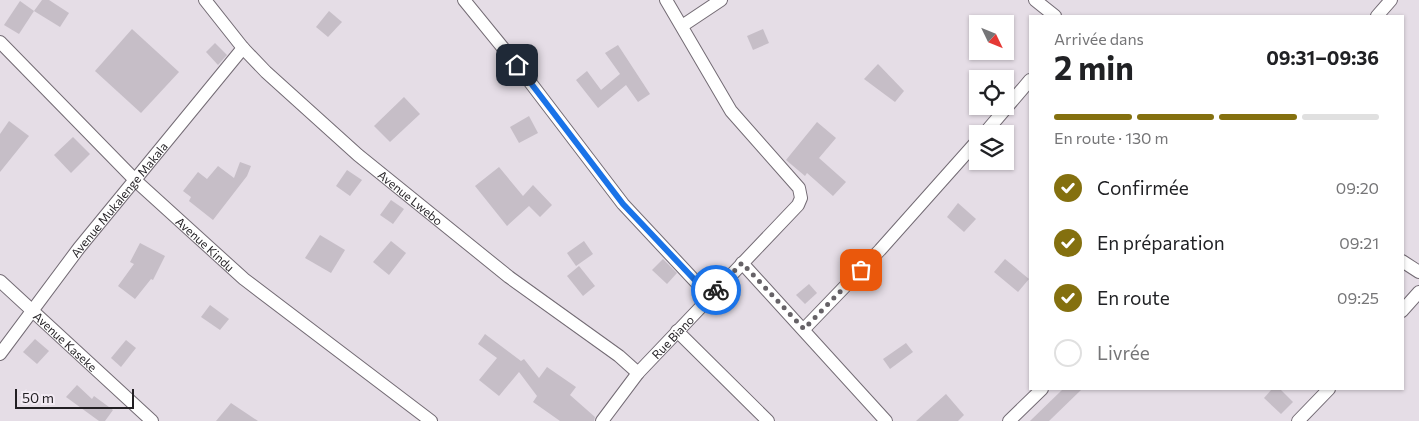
<!DOCTYPE html>
<html lang="fr">
<meta charset="utf-8">
<style>
body{margin:0;font-family:Commissioner,sans-serif;background:#f6f6f6;color:#202124;height:100vh;display:flex;flex-direction:column;font-size:19px;white-space:nowrap}
*{box-sizing:border-box;margin:0}
p{font-size:16px;color:#757577}
.icon{flex:none;width:28px;height:28px;fill:none;stroke:currentColor;stroke-width:2;stroke-linecap:round;stroke-linejoin:round}
.map{position:relative;flex:1;overflow:hidden}
.details{position:absolute;left:1029px;top:15px;width:375px;height:375px;display:flex;flex-direction:column;background:#fff;border-radius:0px;box-shadow:0 1px 4px #0004}
.details>*{flex:none}
.needle{width:32px;rotate:133deg}
.controls{position:absolute;left:969px;top:15px;display:grid;gap:10px}
.controls a{display:grid;place-items:center;width:45px;height:45px;border-radius:0px;background:#fff;box-shadow:0 1px 4px #0004;font-size:25px}
.scale{position:absolute;left:15px;bottom:12px;width:119px;box-sizing:border-box;padding-left:5px;border:2px solid #221f23;border-top:0;font-size:14px;line-height:18px;white-space:nowrap;color:#221f23;-webkit-text-stroke:4px #f2eaf3;paint-order:stroke}
.pin{position:absolute;display:grid;place-items:center;width:42px;height:42px;color:#fff;margin:-21px;border-radius:10px;box-shadow:0 2px 8px #0006}
.courier{position:absolute;display:grid;place-items:center;width:50px;height:50px;margin:-25px;border:4px solid #1a73e8;border-radius:50%;background:#fff;color:#222;box-shadow:0 1px 6px #0007}
.headline em{font-style:normal;font-weight:700}
.headline div{display:flex;flex-direction:column-reverse}
.headline{display:flex;align-items:center;justify-content:space-between;height:85px;padding:0 25px}
h1{font-size:32px;font-weight:700;line-height:38px}
.bar{display:grid;grid-template-columns:repeat(4,1fr);gap:8px 5px;align-content:center;height:60px;padding:0 25px}
.bar i{height:6px;border-radius:4px;background:#e0e0e0}
.bar .active{background:#84700f}
.bar p{grid-column:span 4}
ol{padding:0 25px;list-style:none}
li{display:flex;align-items:center;gap:15px;height:55px}
li p{margin-inline-start:auto}
li .icon{padding:5px;border-radius:50%;background:#84700f;color:#fff;stroke-width:4}
li:last-child{color:#757577}
li i{width:28px;height:28px;border:2px solid #e0e0e0;border-radius:50%}
.map>svg:first-child{display:block}
.building{fill:#c6bec7}
.lines{fill:none;stroke-linecap:round;stroke-linejoin:round}
.minor-casing{stroke:#736b74;stroke-width:14}
.minor{stroke:#fff;stroke-width:12}
.done{stroke:#666267;stroke-width:5;stroke-dasharray:0 9}
.route{stroke:#1a73e8;stroke-width:6}
.labels{text-anchor:middle;dominant-baseline:central;stroke-width:5;stroke-linejoin:round;paint-order:stroke}
.street-label{font-size:12px;fill:#221f23;stroke:#f2eaf3}
</style>
<div class="map">
<svg width="1419" height="421" viewBox="0 0 1419 421">
<rect width="100%" height="100%" fill="#e5dde6"/>
<g class="building">
<polygon points="42,0 49,0 69,13 60,27 34,11"/>
<polygon points="20,1 34,11 19,34 4,25"/>
<polygon points="329,11 342,22 328,37 316,27"/>
<polygon points="132,29 179,72 141,113 95,71"/>
<polygon points="763,29 769,43 753,50 747,36"/>
<polygon points="215,43 227,55 218,65 206,52"/>
<polygon points="618,45 650,94 638,102 626,85 598,108 576,80 587,71 601,90 620,74 605,53"/>
<polygon points="878,64 904,91 895,102 864,79"/>
<polygon points="404,97 420,114 390,142 374,126"/>
<polygon points="529,116 538,133 519,143 510,127"/>
<polygon points="9,121 29,136 0,172 0,134"/>
<polygon points="817,122 836,138 819,158 846,182 833,196 807,173 805,176 786,160"/>
<polygon points="73,137 90,154 71,173 54,155"/>
<polygon points="240,162 251,166 247,176 213,220 189,201 191,197 183,191 198,172 207,179 218,166 234,178"/>
<polygon points="499,167 523,196 533,185 552,205 540,217 529,206 507,226 475,186"/>
<polygon points="347,170 362,180 350,196 336,186"/>
<polygon points="391,200 404,209 393,224 380,215"/>
<polygon points="958,203 976,219 964,232 947,217"/>
<polygon points="320,235 345,250 331,273 305,258"/>
<polygon points="391,241 406,253 389,275 373,262"/>
<polygon points="584,241 593,254 576,266 567,253"/>
<polygon points="140,243 165,256 153,280 151,279 135,299 118,286 134,264 130,262"/>
<polygon points="663,259 677,273 667,284 652,270"/>
<polygon points="1005,259 1029,279 1018,292 994,272"/>
<polygon points="579,266 595,286 583,296 567,276"/>
<polygon points="809,284 817,293 805,304 796,295"/>
<polygon points="210,305 229,319 220,330 201,317"/>
<polygon points="485,334 521,361 524,359 539,378 547,367 576,387 570,395 595,417 594,421 560,421 533,402 537,396 519,372 499,396 479,380 497,358 478,344"/>
<polygon points="35,339 49,351 37,364 23,352"/>
<polygon points="126,340 136,348 121,367 111,358"/>
<polygon points="906,343 913,352 890,369 883,359"/>
<polygon points="77,385 92,399 94,396 113,410 105,421 99,421 66,397"/>
<polygon points="1063,389 1082,389 1049,421 1030,421"/>
<polygon points="1272,389 1280,389 1293,402 1281,414 1264,398"/>
<polygon points="946,394 964,415 958,421 916,421"/>
<polygon points="231,403 258,421 216,421"/>
</g>
<g class="lines">
<defs>
<g id="minor">
<path id="s1" d="M205,0L243,48L266,72L358,155L509,277L619,356L638,373"/>
<polyline points="464,0 517,65 623,204 709,296"/>
<polyline points="1035,0 1055,16"/>
<polyline points="1377,16 1391,0"/>
<polyline points="682,26 721,0"/>
<path id="s2" d="M0,42L136,181L244,279L431,421"/>
<polyline points="984,134 1030,80"/>
<polyline points="1402,261 1419,272"/>
<polyline points="742,263 886,421"/>
<path id="s3" d="M0,281L152,421"/>
<polyline points="1402,311 1419,292"/>
<polyline points="804,329 880,250 978,140"/>
<polyline points="677,331 768,421"/>
<path id="s4" d="M0,354L79,248L243,48"/>
<path id="s5" d="M602,421L638,373L798,205L801,198L799,188L731,111L666,0"/>
<polyline points="1009,421 1042,389"/>
<polyline points="1298,421 1329,389"/>
</g>
</defs>
<use href="#minor" class="minor-casing"/>
<use href="#minor" class="minor"/>
</g>
<g class="lines">
<polyline class="done" points="716,290 742,263 804,329 861,270"/>
<polyline class="route" points="517,65 623,204 710,296 716,290"/>
</g>
<g class="labels">
<g class="street-label">
<text stroke="none"><textPath href="#s1" startOffset="286">Avenue Lwebo</textPath></text>
<text stroke="none"><textPath href="#s4" startOffset="195">Avenue Mukalenge Makala</textPath></text>
<text stroke="none"><textPath href="#s2" startOffset="288">Avenue Kindu</textPath></text>
<text stroke="none"><textPath href="#s5" startOffset="110">Rue Biano</textPath></text>
<text stroke="none"><textPath href="#s3" startOffset="89">Avenue Kaseke</textPath></text>
</g>
</g>
</svg>
<div class="controls">
<a><svg class="needle" viewBox="-14 -14 28 28"><path d="M0-13l5 13h-10z" fill="#e53935"/><path d="M0 13l5-13h-10z" fill="#757577"/></svg></a>
<a><svg class="icon" aria-label="locate" viewBox="0 0 24 24"><circle cx="12" cy="12" r="6"/><path d="M12 2v4M12 18v4M2 12h4M18 12h4"/></svg></a>
<a><svg class="icon" aria-label="layers" viewBox="0 0 24 24"><path d="M12 4l9 5-9 5-9-5zM3 14l9 5 9-5"/></svg></a>
</div>
<div class="scale">50 m</div>
<div class="pin" style="left:861px;top:270px;background:#ea580c"><svg class="icon" aria-label="bag" viewBox="0 0 24 24"><path d="M5 8h14l-1 12H6zM9 8a3 3 0 0 1 6 0"/></svg></div>
<div class="pin" style="left:517px;top:65px;background:#1f2937"><svg class="icon" aria-label="home" viewBox="0 0 24 24"><path d="M3 11l9-7 9 7M6 9v11h12V9"/></svg></div>
<div class="courier" style="left:716px;top:290px"><svg class="icon" aria-label="bike" viewBox="0 0 24 24"><circle cx="6" cy="16" r="4"/><circle cx="18" cy="16" r="4"/><path d="M6 16l4-8h5l3 8M10 8l3 8H6M13 5h3"/></svg></div>
<section class="details">
<div class="headline"><div><h1>2 min</h1><p>Arrivée dans</p></div><em>09:31–09:36</em></div>
<div class="bar"><i class="active"></i><i class="active"></i><i class="active"></i><i></i><p>En route · 130 m</p></div>
<ol>
<li><svg class="icon" aria-label="check" viewBox="0 0 24 24"><path d="M5 12l5 5 9-10"/></svg>Confirmée<p>09:20</p></li>
<li><svg class="icon" aria-label="check" viewBox="0 0 24 24"><path d="M5 12l5 5 9-10"/></svg>En préparation<p>09:21</p></li>
<li><svg class="icon" aria-label="check" viewBox="0 0 24 24"><path d="M5 12l5 5 9-10"/></svg>En route<p>09:25</p></li>
<li><i></i>Livrée</li>
</ol>
</section>
</div>
